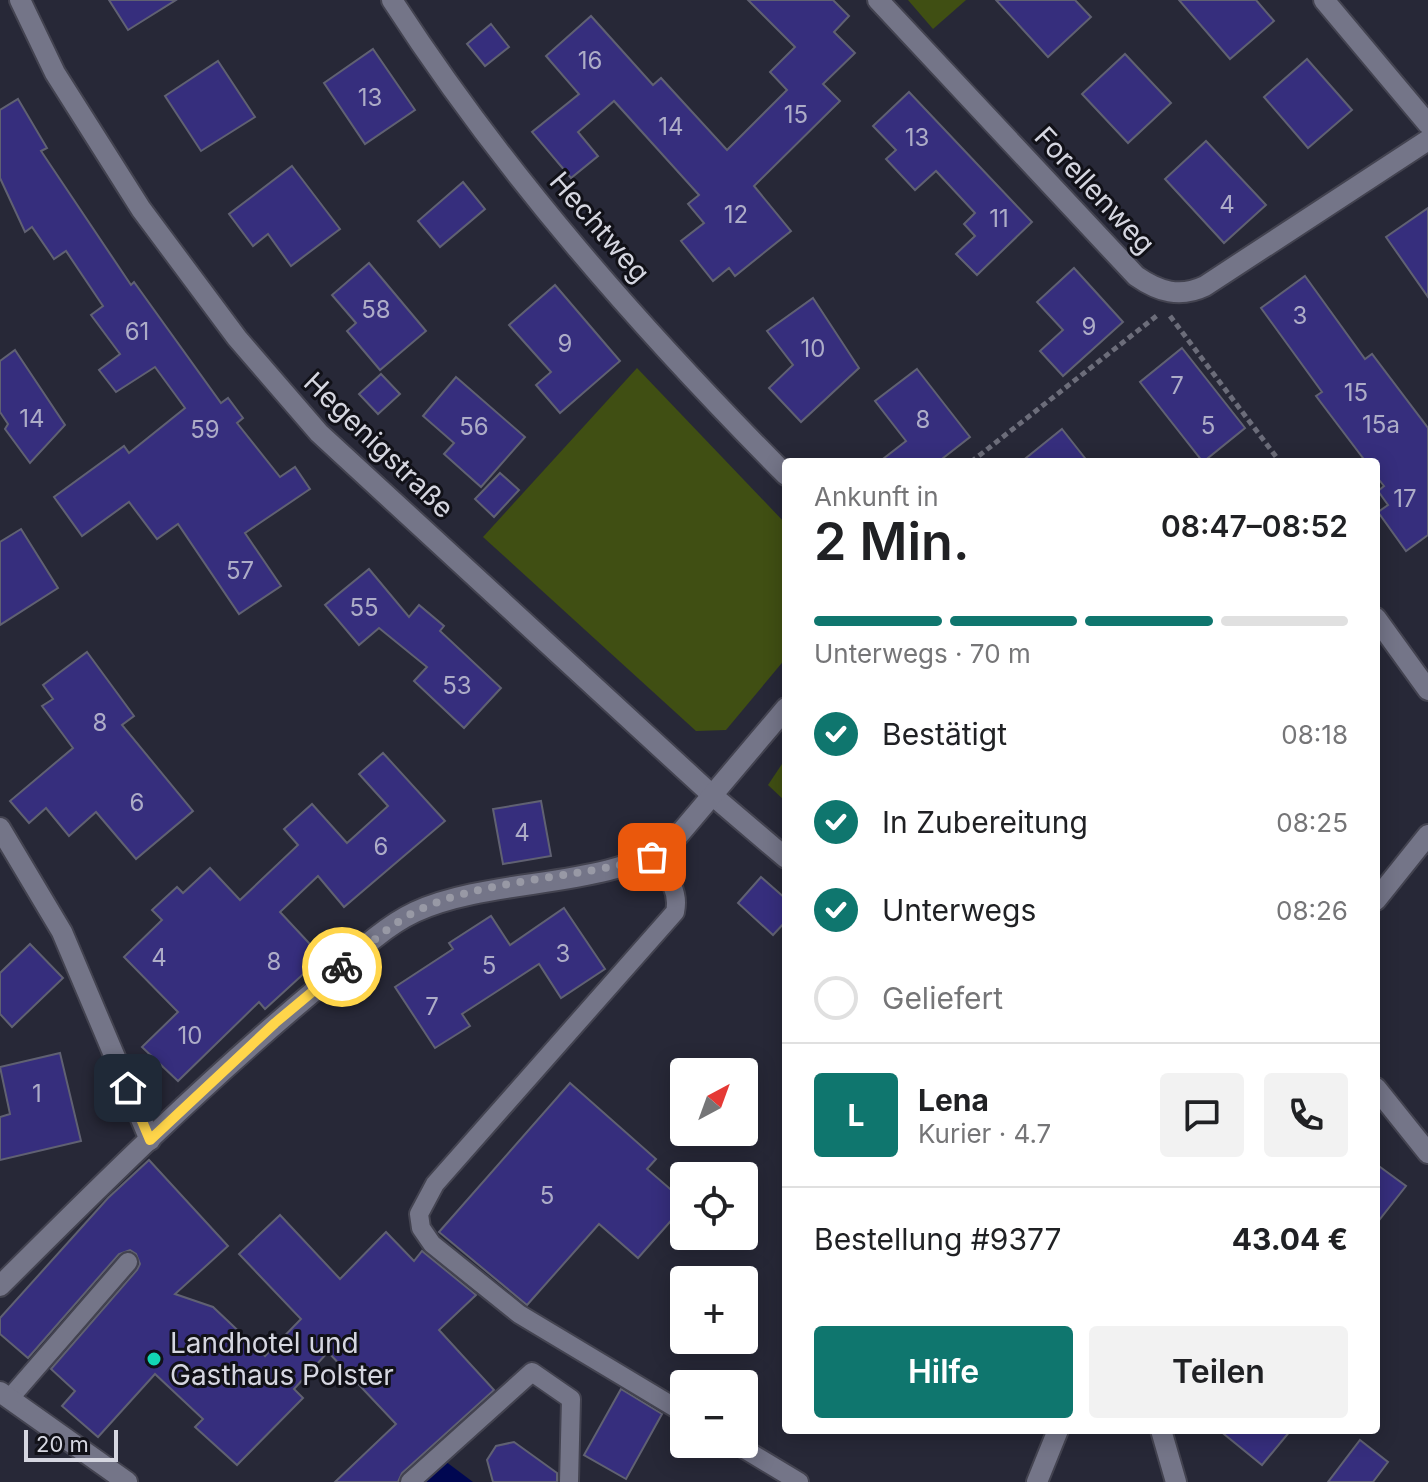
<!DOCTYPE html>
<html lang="de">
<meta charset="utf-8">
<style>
body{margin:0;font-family:Inter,sans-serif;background:#f2f2f2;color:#202124;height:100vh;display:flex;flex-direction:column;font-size:30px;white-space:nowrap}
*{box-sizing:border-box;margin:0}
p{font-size:26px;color:#757577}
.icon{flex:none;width:44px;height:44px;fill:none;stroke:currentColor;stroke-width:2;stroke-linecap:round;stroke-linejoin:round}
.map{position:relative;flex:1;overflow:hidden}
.sheet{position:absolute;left:782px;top:458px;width:598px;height:976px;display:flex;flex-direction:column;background:#fff;border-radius:8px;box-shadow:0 4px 20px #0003}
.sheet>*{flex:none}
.needle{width:52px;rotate:41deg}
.controls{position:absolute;left:670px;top:1058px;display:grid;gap:16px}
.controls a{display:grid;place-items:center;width:88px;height:88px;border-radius:8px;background:#fff;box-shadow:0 4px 20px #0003;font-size:40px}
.scale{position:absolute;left:24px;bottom:20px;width:94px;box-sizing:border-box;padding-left:8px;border:4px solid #d5d6e0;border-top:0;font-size:22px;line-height:28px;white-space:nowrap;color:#d5d6e0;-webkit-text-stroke:6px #111118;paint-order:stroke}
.pin{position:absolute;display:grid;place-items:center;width:68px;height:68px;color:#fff;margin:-34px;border-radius:16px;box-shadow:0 4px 12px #0006}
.courier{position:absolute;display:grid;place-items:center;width:80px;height:80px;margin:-40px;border:6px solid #ffd54a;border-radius:50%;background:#fff;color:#222;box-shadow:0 2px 10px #0007}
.head em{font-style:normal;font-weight:600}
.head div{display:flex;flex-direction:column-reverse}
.head{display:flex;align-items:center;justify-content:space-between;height:136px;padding:0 32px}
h1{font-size:52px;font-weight:600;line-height:60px}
.bar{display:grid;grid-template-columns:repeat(4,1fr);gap:12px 8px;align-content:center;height:96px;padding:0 32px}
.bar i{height:10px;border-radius:6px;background:#e0e0e0}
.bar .active{background:#0f766e}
.bar p{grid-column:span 4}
.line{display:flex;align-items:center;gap:20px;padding:0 32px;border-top:2px solid #e0e0e0}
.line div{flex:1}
.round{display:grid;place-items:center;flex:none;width:84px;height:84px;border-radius:8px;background:#f2f2f2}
ol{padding:0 32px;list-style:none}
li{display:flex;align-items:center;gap:24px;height:88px}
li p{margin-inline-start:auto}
li .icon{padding:8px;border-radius:50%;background:#0f766e;color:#fff;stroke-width:4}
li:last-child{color:#757577}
li i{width:44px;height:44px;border:4px solid #e0e0e0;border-radius:50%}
.action{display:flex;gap:16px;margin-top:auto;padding:16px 32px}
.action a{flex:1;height:92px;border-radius:8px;background:#0f766e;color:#fff;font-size:32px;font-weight:600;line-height:92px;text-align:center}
.action a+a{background:#f2f2f2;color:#202124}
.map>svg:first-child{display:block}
.green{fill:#404f13}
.water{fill:#000751}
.building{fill:#362e7d;stroke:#606172;stroke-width:2}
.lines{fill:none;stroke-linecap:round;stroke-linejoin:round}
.service-casing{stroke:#434350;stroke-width:22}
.minor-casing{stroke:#434350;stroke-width:24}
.path{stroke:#6c6d7a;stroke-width:5;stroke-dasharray:6 4;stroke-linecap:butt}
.service{stroke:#747588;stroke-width:18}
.minor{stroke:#747588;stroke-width:20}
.done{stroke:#9899a5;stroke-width:8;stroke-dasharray:0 14.4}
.route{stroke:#ffd54a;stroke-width:10}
.poi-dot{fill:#12d5b4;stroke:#111118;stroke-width:3}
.labels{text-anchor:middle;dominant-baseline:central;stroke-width:6;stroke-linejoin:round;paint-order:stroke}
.number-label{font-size:24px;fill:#adacc7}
.street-label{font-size:28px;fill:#d5d6e0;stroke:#111118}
.poi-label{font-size:28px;fill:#d5d6e0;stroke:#111118;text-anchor:start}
</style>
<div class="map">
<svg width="1428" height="1482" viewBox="0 0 1428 1482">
<rect width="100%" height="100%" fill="#272837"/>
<g class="green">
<polygon points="908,0 966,0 933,29"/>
<polygon points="637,368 786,524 786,658 726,730 696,731 483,537"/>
<polygon points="786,758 786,802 768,785"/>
</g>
<polygon class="water" points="445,1461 473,1482 423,1482"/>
<g class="building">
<polygon points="109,0 176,0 128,30"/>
<polygon points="748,0 833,0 849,16 834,32 855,53 823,84 840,101 754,186 791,231 735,276 729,268 713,281 681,241 704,223 688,204 699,195 614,101 578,132 598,156 571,178 532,132 579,94 546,56 591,16 653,85 661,78 727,150 787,90 770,72 795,47"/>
<polygon points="996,0 1075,0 1091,17 1048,57"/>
<polygon points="1179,0 1256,0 1274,21 1230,59"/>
<polygon points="491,24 509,47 485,66 467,44"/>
<polygon points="373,49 415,110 365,144 324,83"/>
<polygon points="1125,54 1171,103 1128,143 1082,94"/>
<polygon points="1307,59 1352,110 1308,148 1264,97"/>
<polygon points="218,61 255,117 201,151 165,96"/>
<polygon points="909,92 1032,222 977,275 956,254 975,236 964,224 975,213 936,171 915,190 886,159 896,150 873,126"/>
<polygon points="18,99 47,148 41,151 131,285 134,282 221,403 228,398 243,418 237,423 280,477 295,467 310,489 245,533 281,586 239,614 178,524 157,539 129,502 82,536 54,497 124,446 129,453 185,408 155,367 116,392 99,370 120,354 91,315 103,306 66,251 54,259 32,227 25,232 0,178 0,110"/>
<polygon points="1206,141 1266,205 1224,243 1165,179"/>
<polygon points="292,166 340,229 291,266 268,234 253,246 229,214"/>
<polygon points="463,182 485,209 440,247 418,221"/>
<polygon points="1428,208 1428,297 1386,237"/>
<polygon points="369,263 426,331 380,370 347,331 356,323 332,295"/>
<polygon points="1074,268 1123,322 1063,376 1040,351 1063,330 1037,302"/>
<polygon points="1305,276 1365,359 1372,354 1428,428 1428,535 1406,551 1378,512 1388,505 1378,491 1384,486 1376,476 1376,462 1366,462 1316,396 1322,392 1261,308"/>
<polygon points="555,285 620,361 560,413 536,385 551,372 509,325"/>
<polygon points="813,298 859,368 801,422 769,388 793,365 767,331"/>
<polygon points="1182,348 1245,428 1203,462 1140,382"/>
<polygon points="15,350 65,425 30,463 5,429 8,424 0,412 0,361"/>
<polygon points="917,369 970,437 938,462 879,462 906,441 875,401"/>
<polygon points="381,374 400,394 378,414 359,394"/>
<polygon points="456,377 525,437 481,487 444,454 454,443 423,416"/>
<polygon points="1062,429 1088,462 1021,462"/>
<polygon points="500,473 519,490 494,517 475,499"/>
<polygon points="21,529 58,588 0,625 0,542"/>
<polygon points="369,569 409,617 419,605 444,626 440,631 501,688 464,728 414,681 427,667 379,628 359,645 325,605"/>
<polygon points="87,652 134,716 122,725 193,811 136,859 96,812 69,836 46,808 29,823 10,801 73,748 42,706 53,699 43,685"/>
<polygon points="383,753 445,821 344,907 318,876 280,912 322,957 265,1009 259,1002 178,1081 142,1047 178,1012 124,957 162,920 152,910 177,887 183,893 210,868 240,900 298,845 284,829 312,804 347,843 388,806 359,774"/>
<polygon points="541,801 551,856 503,864 493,809"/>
<polygon points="761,877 786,899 786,921 773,935 738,903"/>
<polygon points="564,908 605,969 561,998 539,964 462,1014 470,1026 435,1048 395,987 453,949 449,943 491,916 510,945"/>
<polygon points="30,944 63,978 12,1027 0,1014 0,973"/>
<polygon points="60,1053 81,1141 0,1160 0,1117 10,1114 0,1067"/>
<polygon points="570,1083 656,1159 647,1169 684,1201 684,1206 638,1258 599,1224 527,1305 439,1232"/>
<polygon points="149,1160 228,1246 175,1294 213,1307 265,1356 301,1319 239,1254 280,1215 340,1279 386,1232 414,1261 422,1251 476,1295 439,1330 494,1390 402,1473 398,1482 335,1482 396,1424 328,1352 294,1389 303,1398 237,1465 195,1427 203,1419 155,1374 98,1437 62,1406 75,1391 51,1369 137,1270 140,1264 136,1254 130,1250 119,1254 28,1358 0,1334 0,1318 108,1198"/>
<polygon points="1376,1164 1406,1186 1376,1224"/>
<polygon points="621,1389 662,1414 626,1479 584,1455"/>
<polygon points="1219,1430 1291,1430 1262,1465"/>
<polygon points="1360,1440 1388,1462 1373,1482 1328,1482"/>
<polygon points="514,1442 557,1473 557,1482 493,1482 487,1460 496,1446"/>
</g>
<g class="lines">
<defs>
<g id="service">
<path d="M652,857C666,875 680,889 675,912L435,1184L419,1214L421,1228L432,1244L519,1314L684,1413"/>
<polyline points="9,1399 128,1262"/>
<polyline points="736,1444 799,1482"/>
<polyline points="410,1482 532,1372 571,1399 569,1482"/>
</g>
<g id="minor">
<polyline points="20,0 55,73 141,209 237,338 319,433 712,795 786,858"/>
<path d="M392,0C503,172 641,329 786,475"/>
<path d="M878,0L1136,276C1159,292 1180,298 1205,286L1428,140"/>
<polyline points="1324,0 1428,124"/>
<polyline points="1376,618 1428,690"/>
<polyline points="0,828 62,932 150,1140"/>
<polyline points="1376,900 1428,835"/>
<polyline points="1376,1088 1428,1153"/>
<path d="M0,1286C103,1183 207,1080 319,987C348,962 379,929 415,912C492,877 605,889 671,844L786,708"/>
<polyline points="0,1392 127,1482"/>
<polyline points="1161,1430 1176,1482"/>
<polyline points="1037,1482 1058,1430"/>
</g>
</defs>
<use href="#service" class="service-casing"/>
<use href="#minor" class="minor-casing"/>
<g class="path">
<polyline points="1170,316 1280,462"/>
<polyline points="971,462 1159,314"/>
</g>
<use href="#service" class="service"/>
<use href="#minor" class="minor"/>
</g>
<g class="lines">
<path class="done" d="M342,967C364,949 386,928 411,914C475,879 579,879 652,857"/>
<polyline class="route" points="128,1088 150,1140 275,1023 342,967"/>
</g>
<circle class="poi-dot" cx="154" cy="1359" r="8"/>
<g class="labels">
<g class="number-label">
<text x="590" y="60">16</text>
<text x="370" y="97">13</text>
<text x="796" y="114">15</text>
<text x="671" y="126">14</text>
<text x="917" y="137">13</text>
<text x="1227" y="204">4</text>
<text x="736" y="214">12</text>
<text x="999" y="218">11</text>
<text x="376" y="309">58</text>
<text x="1300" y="315">3</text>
<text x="1089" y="326">9</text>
<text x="137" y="331">61</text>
<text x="565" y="343">9</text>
<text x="813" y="348">10</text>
<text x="1177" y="385">7</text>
<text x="1356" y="392">15</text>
<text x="32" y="418">14</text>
<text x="923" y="419">8</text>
<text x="1381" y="424">15a</text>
<text x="1208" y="425">5</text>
<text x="474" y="426">56</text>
<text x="205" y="429">59</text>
<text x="1405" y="498">17</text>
<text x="240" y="570">57</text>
<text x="364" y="607">55</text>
<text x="457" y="685">53</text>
<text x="100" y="722">8</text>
<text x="137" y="802">6</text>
<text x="522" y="832">4</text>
<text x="381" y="846">6</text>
<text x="563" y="953">3</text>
<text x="159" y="957">4</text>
<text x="274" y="961">8</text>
<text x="489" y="965">5</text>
<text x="432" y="1006">7</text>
<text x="190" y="1035">10</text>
<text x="37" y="1093">1</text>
<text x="547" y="1195">5</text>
</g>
<g class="street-label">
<text transform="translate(1095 190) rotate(47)">Forellenweg</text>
<text transform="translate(600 227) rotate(49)">Hechtweg</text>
<text transform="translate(379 445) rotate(44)">Hegenigstraße</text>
</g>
<g class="poi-label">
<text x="170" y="1343">Landhotel und<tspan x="170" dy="32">Gasthaus Polster</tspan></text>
</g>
</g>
</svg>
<div class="controls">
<a><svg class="needle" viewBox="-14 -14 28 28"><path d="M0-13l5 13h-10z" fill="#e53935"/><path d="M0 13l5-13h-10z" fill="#757577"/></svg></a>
<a><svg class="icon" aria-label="locate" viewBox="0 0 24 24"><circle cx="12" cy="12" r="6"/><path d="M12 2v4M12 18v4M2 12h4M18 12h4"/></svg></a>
<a>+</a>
<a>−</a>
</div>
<div class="scale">20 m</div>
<div class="pin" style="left:652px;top:857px;background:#ea580c"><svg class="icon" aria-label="bag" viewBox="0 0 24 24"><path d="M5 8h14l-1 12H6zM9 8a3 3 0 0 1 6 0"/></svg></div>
<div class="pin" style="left:128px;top:1088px;background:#1f2937"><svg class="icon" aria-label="home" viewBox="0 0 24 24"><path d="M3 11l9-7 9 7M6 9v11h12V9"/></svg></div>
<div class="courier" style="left:342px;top:967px"><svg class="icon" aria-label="bike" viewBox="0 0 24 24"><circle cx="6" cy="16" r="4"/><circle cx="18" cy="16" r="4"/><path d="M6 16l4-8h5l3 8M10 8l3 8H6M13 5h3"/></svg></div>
<section class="sheet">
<div class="head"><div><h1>2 Min.</h1><p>Ankunft in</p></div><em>08:47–08:52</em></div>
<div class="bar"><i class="active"></i><i class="active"></i><i class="active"></i><i></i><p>Unterwegs · 70 m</p></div>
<ol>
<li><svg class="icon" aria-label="check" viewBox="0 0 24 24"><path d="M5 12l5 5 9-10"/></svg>Bestätigt<p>08:18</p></li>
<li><svg class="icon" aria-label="check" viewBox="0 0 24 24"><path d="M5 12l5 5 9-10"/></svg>In Zubereitung<p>08:25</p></li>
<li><svg class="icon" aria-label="check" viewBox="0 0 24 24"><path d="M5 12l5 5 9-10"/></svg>Unterwegs<p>08:26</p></li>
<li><i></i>Geliefert</li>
</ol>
<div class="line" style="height:144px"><b class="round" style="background:#0f766e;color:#fff">L</b><div><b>Lena</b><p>Kurier · 4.7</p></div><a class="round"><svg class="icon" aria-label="chat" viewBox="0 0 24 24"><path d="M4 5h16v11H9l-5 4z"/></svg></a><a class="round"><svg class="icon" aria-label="phone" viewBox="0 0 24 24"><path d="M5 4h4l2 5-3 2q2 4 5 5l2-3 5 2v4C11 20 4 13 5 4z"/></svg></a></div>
<div class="line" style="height:104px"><div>Bestellung #9377</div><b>43.04 €</b></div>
<div class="action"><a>Hilfe</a><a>Teilen</a></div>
</section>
</div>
